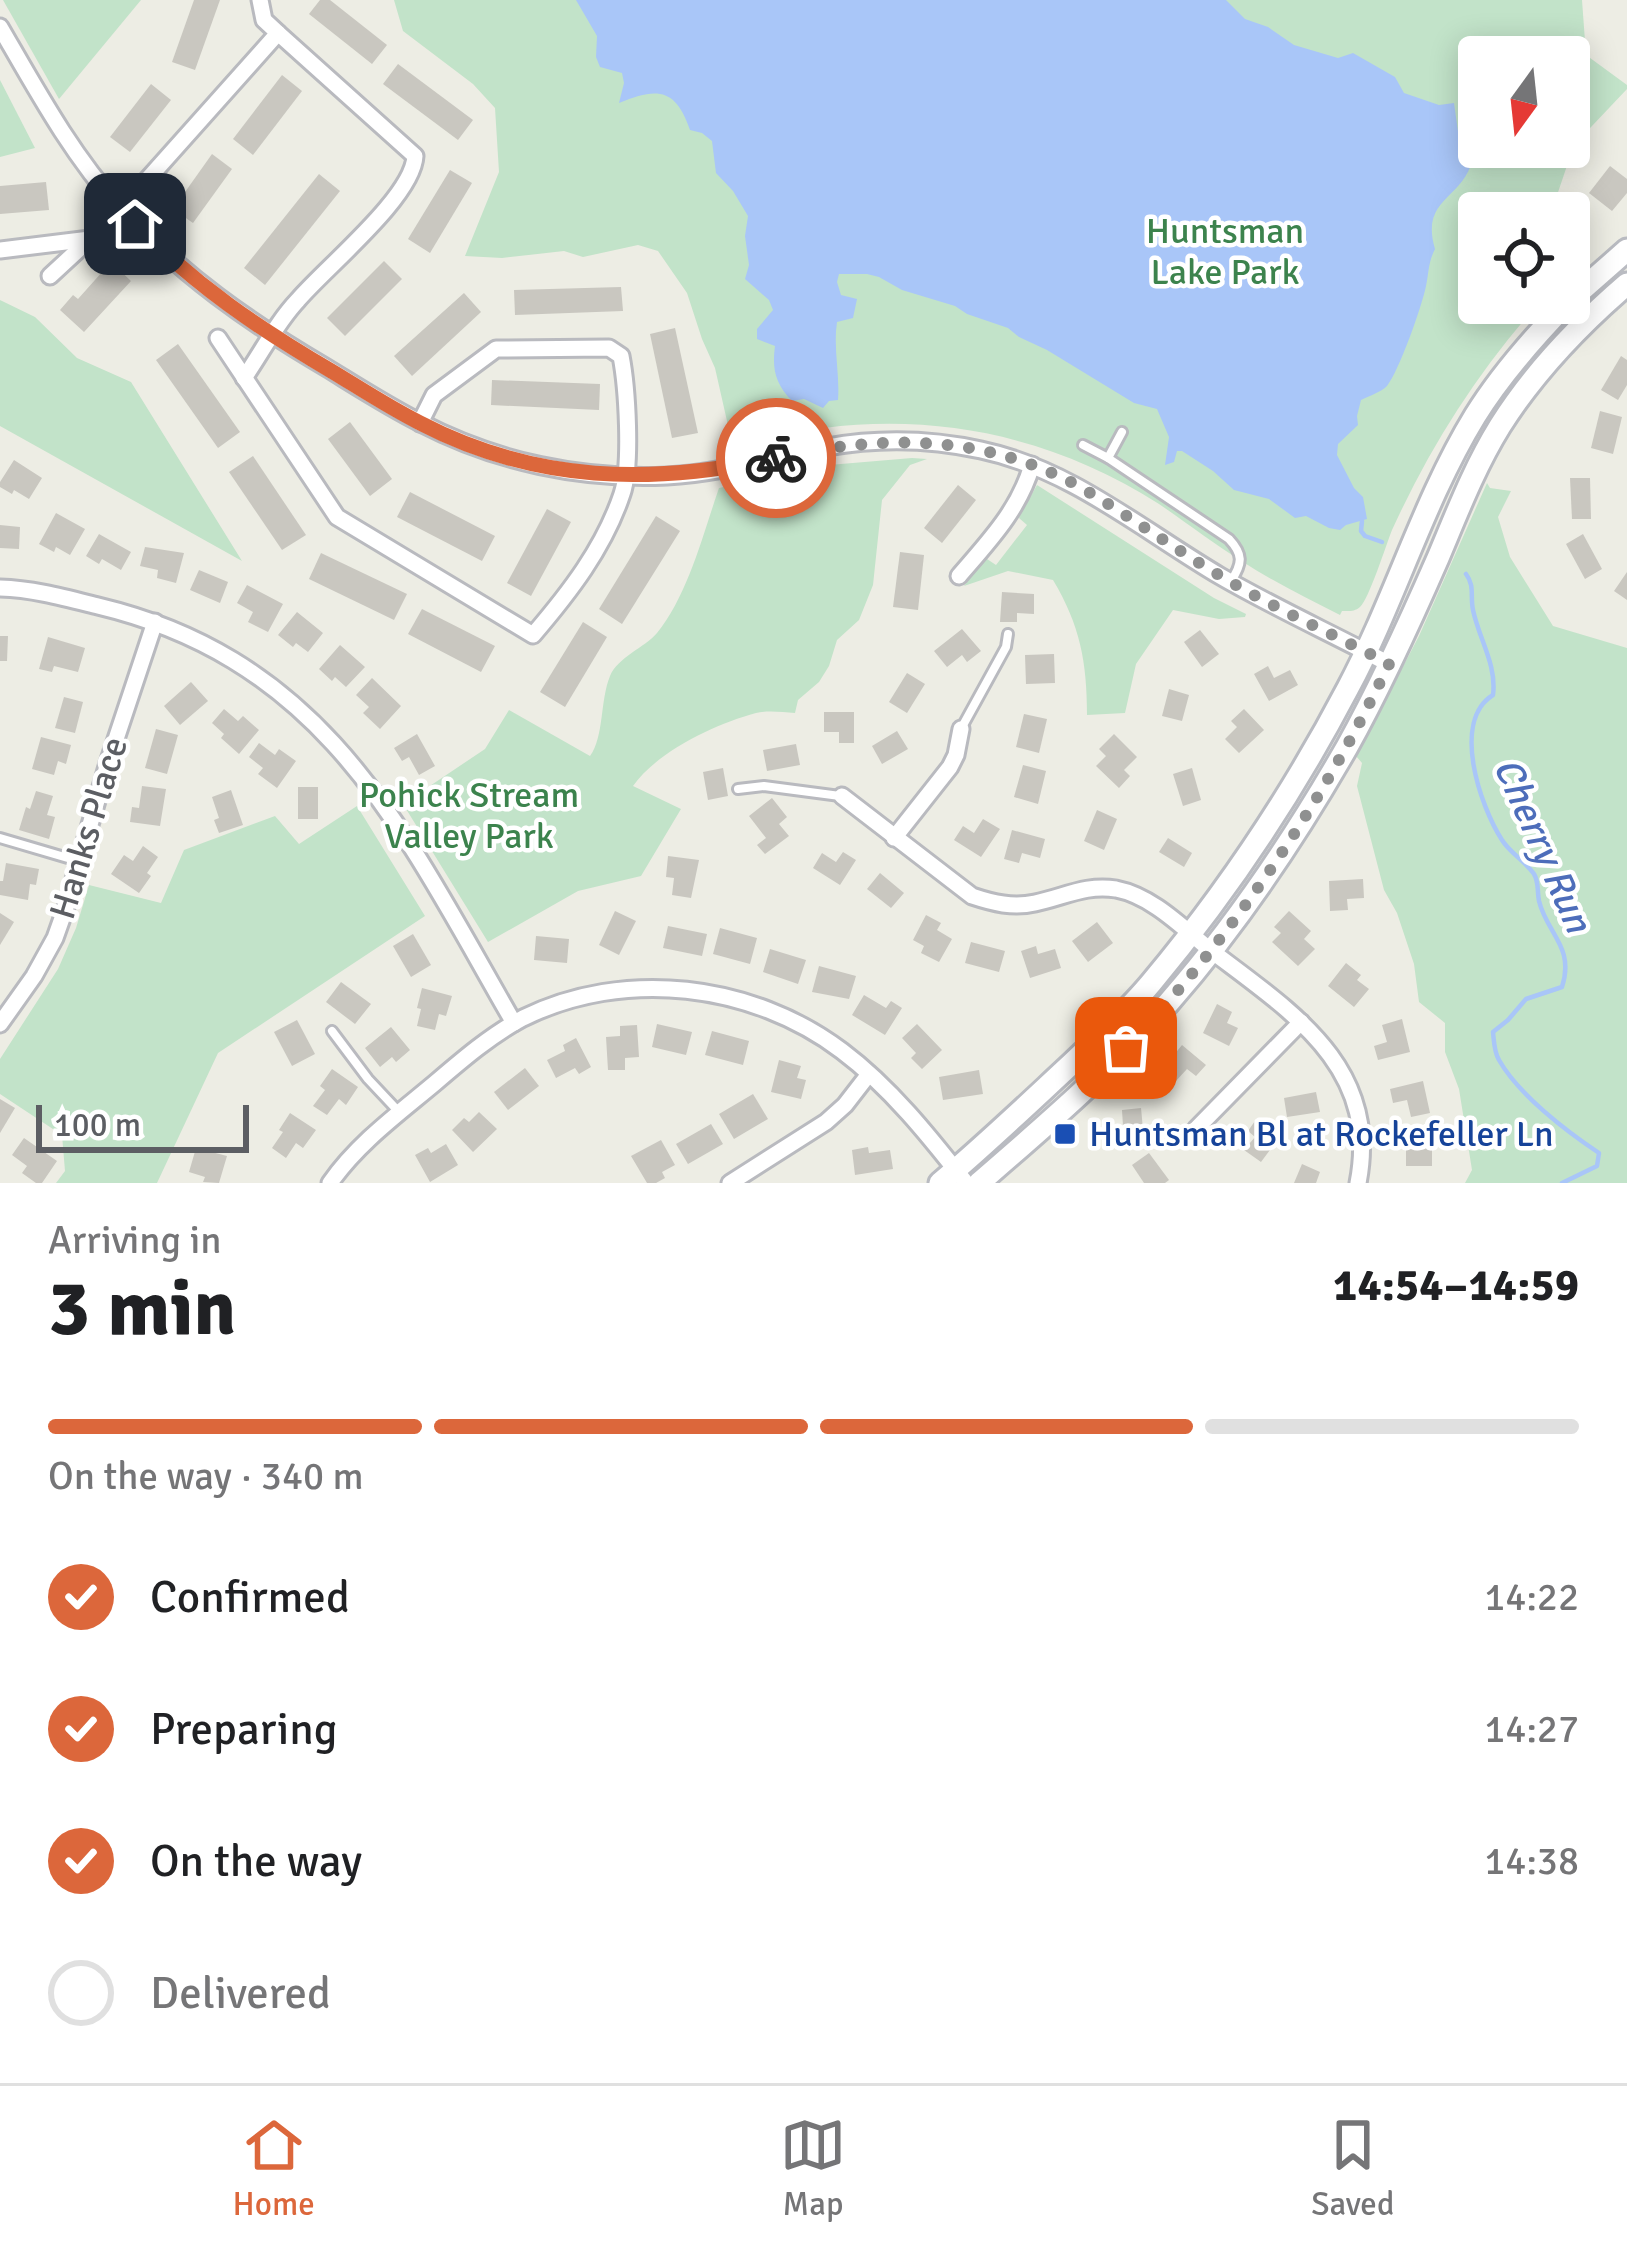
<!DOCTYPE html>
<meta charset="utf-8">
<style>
body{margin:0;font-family:Signika,sans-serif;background:#f6f6f6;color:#202124;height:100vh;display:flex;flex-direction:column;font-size:45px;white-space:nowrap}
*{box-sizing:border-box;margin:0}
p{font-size:39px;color:#757577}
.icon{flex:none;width:66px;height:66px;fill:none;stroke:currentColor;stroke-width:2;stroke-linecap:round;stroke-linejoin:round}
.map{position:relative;height:1183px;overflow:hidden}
.sheet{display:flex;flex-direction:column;background:#fff;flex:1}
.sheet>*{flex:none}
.needle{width:78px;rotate:195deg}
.buttons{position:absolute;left:1458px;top:36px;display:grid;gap:24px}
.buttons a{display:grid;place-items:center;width:132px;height:132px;border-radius:12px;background:#fff;box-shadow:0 6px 30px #0003;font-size:60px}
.scale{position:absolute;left:36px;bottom:30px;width:213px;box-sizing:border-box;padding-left:12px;border:6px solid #5c5e63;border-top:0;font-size:33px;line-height:42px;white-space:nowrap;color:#5c5e63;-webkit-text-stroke:9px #fff;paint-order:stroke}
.pin{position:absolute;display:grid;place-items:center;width:102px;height:102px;color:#fff;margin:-51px;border-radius:24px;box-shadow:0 6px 18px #0006}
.courier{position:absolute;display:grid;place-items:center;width:120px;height:120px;margin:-60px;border:9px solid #dc673b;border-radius:50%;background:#fff;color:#222;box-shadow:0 3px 15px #0007}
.head em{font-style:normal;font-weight:800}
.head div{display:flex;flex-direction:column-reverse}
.head{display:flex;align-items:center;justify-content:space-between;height:204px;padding:0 48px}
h1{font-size:78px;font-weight:800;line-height:90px}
.bar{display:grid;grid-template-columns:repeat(4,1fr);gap:18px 12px;align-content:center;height:144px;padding:0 48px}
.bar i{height:15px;border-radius:9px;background:#e0e0e0}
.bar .current{background:#dc673b}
.bar p{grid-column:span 4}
ol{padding:0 48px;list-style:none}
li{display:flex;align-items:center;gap:36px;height:132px}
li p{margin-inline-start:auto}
li .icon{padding:12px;border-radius:50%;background:#dc673b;color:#fff;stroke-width:4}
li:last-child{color:#757577}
li i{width:66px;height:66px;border:6px solid #e0e0e0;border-radius:50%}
.tabs{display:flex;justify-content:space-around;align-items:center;height:168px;border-top:3px solid #e0e0e0;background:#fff;font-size:33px;color:#757577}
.tabs a{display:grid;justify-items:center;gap:6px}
.tabs .current{color:#dc673b}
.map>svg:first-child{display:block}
.green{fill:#c2e3c9;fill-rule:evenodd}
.water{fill:#a9c6f8}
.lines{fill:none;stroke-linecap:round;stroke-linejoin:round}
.stream{stroke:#a9c6f8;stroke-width:4.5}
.building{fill:#c9c7c0}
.lane-casing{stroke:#b9babf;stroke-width:14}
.street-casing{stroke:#b9babf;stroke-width:21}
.secondary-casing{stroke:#b9bbc1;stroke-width:27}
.lane{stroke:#fff;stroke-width:8}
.street{stroke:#fff;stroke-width:15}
.secondary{stroke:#fff;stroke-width:21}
.done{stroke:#8f9090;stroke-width:12;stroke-dasharray:0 21.6}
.route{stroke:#dc673b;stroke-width:15}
.transit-dot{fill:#1a4fb4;stroke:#fff;stroke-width:4.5}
.labels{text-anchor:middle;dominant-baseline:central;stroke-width:9;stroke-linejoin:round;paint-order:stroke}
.park-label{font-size:36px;fill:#3c834d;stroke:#fff}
.street-label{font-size:36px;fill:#5c5e63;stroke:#fff}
.transit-label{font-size:36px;fill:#164399;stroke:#fff;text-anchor:start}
.water-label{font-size:39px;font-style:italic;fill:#4d6dba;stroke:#fff}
</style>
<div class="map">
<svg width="1627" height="1183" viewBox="0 0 1627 1183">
<rect width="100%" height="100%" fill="#edede4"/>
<g class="green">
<polygon points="3,0 141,0 59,99"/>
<path d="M394,0H1582L1586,55L1627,85V89L1574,145L1551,213H1479V303H1539C1478,371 1430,447 1392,530C1386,545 1369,599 1360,607C1354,612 1349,611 1342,611L1340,615C1307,598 1274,582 1243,562C1214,544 1187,523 1159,504C1058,439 943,413 824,428C790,432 757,441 724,448L727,439V421L715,368L702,339L687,293L658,251L638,245L583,257L564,251L502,258L465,256L499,172L495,108L473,84L403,31ZM1479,57H1569V147H1479Z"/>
<polygon points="0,80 35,148 0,157"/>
<polygon points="0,300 35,317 77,358 131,382 242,561 0,426"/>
<path d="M912,458L927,459L910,465L882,500L873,585L859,620L837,640L829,666L819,682L798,700L795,713C782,712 768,710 756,713C715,724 658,751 633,786L681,809L641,876L578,891L488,942L403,804L485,749L509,710L590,756C604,737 600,700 610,676C618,657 644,648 657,633C688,595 703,534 719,488L829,465Z"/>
<polygon points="1487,483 1490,488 1511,491 1498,517 1510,557 1553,626 1627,648 1627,1183 1465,1183 1472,1170 1459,1089 1445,1052 1445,1023 1419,1002 1414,964 1397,913 1384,890 1357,786 1362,763 1356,756 1419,636"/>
<path d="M1037,485L1214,598L1246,614L1245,617L1219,619L1173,610L1136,664L1125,713L1087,715C1087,662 1080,625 1053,580L1008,571L964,586L984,560L987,559L996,565L1027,525L1019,518L1020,515Z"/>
<polygon points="357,806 425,916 218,1053 157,1183 56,1183 65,1171 62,1135 0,1094 0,1059 58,969 76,928 89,885 161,903 184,850 275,816 299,844"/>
</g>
<path class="water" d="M576,0H1226L1245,19L1268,27L1294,45L1338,58L1353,53L1395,77L1404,93L1439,105L1454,103L1460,146L1474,152C1468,200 1419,195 1435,249C1428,263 1429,272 1426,286C1422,306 1399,371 1387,386C1381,392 1369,396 1361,400L1357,416L1358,425L1338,444L1337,455L1354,488L1363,497L1367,519L1346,525L1340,530L1329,528L1306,516L1295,518L1269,499L1234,490L1213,471L1182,451H1177L1174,462L1165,465L1169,437L1157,409L1134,403L1047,350L1019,337L1008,328L967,314L955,306L902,290L879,277L867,274H839L837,282L841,295L857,299L853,318L837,322C833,348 840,374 838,400L829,401L823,408L804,399L792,401C775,383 772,369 775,346L757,339V329L773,310L769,300L745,279L749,265L745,236L748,216L733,191L716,173L712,141L702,133L690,130C676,88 657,87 619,103L624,83L622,73L600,67L596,57L597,36Z"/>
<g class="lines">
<g class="stream">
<polyline points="1362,521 1361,531 1365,536 1382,542"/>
<path d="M1466,574C1475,586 1470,596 1473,610C1479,639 1497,665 1493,695C1451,721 1480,806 1502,840C1510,853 1525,861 1534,874C1539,882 1537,891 1539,901C1547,934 1575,947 1562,987L1526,999L1508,1020L1493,1032C1494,1041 1494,1052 1499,1060C1519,1095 1566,1131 1599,1153L1597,1166L1562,1183"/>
</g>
</g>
<g class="building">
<polygon points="194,0 220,0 195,70 172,62"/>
<polygon points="320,0 330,0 387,45 372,64 309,14"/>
<polygon points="398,64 473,120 458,140 383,84"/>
<polygon points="282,75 302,91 253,155 233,139"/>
<polygon points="151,84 171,100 130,152 110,137"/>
<polygon points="212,154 232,169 193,223 173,209"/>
<polygon points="1610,166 1627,179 1627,193 1612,211 1589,193"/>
<polygon points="450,170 472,183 430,253 408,239"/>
<polygon points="319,174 340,191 265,285 244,268"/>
<polygon points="46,182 49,210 0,214 0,186"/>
<polygon points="384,261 402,279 345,336 327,318"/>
<polygon points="111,262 131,281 84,332 60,310 73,295 78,299"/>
<polygon points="621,287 623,311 515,315 514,290"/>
<polygon points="464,293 481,312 412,376 394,356"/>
<polygon points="675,328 698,433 672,438 650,334"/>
<polygon points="178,344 240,432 218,448 156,360"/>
<polygon points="1621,356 1627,360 1627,385 1618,400 1601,390"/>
<polygon points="492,380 600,384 599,410 491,405"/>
<polygon points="1600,411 1622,417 1613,454 1591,448"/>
<polygon points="350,422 392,479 370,496 328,439"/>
<polygon points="253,456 306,535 282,550 229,472"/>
<polygon points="14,460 42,478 29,499 14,490 12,494 0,487 0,482"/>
<polygon points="1570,478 1590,478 1591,519 1572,519"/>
<polygon points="958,485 976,500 942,543 924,528"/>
<polygon points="410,492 495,536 482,561 397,517"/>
<polygon points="547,509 571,522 531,596 507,583"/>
<polygon points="56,513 85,529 70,555 56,547 54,552 39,544"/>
<polygon points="656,516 680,531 622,624 599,609"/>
<polygon points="0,525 20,527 19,549 0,548"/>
<polygon points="99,534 131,552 121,570 102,559 99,564 86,556"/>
<polygon points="1583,534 1602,569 1585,579 1566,544"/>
<polygon points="145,547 184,553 176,583 157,578 158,570 140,566"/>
<polygon points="900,552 924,555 918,610 893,607"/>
<polygon points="321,553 407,594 394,620 309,579"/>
<polygon points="199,570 228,582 220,603 190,590"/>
<polygon points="1627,572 1627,600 1614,591"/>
<polygon points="247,585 283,604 268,632 248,622 253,612 237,603"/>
<polygon points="1002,592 1034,594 1034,614 1017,613 1017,622 1000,622"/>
<polygon points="422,609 495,646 481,672 408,634"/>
<polygon points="297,612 323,633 308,652 296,643 293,647 278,635"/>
<polygon points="583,622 607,637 565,707 540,692"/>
<polygon points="962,629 981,651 967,662 962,655 947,667 934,651"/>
<polygon points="1200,630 1219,654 1202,667 1184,642"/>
<polygon points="0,636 8,636 7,661 0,661"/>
<polygon points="48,637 85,648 78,672 54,666 52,672 39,669"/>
<polygon points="340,645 365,667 346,687 335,677 332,681 319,669"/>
<polygon points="1054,654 1055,683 1026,684 1025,655"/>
<polygon points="1268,666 1274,678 1290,670 1298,685 1269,701 1254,674"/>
<polygon points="907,673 925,684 907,713 889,702"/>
<polygon points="372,678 401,706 380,729 363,713 369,707 356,695"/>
<polygon points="191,682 208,701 180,725 164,706"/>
<polygon points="1169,689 1189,695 1182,721 1162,716"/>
<polygon points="64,697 83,702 75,733 55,728"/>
<polygon points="224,709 238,721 243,716 259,730 239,754 221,738 224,734 212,723"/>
<polygon points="1244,709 1264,730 1239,753 1225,739 1237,727 1231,721"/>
<polygon points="824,712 854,712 854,743 839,743 839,732 824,732"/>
<polygon points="1024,714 1047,719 1039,753 1016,747"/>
<polygon points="156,729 178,735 167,774 145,768"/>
<polygon points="897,731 908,749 882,764 872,746"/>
<polygon points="417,734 435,766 419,775 409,757 402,761 394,748"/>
<polygon points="1114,734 1137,757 1124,770 1130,776 1119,788 1096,766 1106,756 1099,749"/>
<polygon points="41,737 71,745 66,764 58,761 54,775 32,769"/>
<polygon points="259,743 275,755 279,749 296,761 277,788 258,774 263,768 249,757"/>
<polygon points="796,744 800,765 767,771 763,750"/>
<polygon points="1023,765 1046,771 1038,804 1014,797"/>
<polygon points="723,768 728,796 708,800 703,772"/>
<polygon points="1192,768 1201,800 1183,806 1173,774"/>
<polygon points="142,786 166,789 160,826 130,822 132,807 139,808"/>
<rect x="298" y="787" width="20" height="32"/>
<polygon points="231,790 243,825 219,833 214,820 219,818 212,797"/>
<polygon points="36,791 53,796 47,815 55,817 49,839 19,830 26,807 30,809"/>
<polygon points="772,798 787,817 779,824 789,836 765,854 757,845 766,838 749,816"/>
<polygon points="1097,810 1117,819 1104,850 1084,841"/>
<polygon points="983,819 1000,829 981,857 954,840 963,826 974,833"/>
<polygon points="1012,830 1045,839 1040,858 1022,853 1019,863 1004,859"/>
<polygon points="1168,838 1192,853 1184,867 1159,852"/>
<polygon points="143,846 158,857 147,873 151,876 139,893 111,874 124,855 133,861"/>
<polygon points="843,852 856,860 840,885 813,868 822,853 836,862"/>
<polygon points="668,856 699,860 691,898 672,895 674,878 666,877"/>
<polygon points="6,863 39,869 36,885 30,884 28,900 0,895 0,881 3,881"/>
<polygon points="880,873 904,893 891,908 867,889"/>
<polygon points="1363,879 1364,898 1347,899 1348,910 1330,911 1329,881"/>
<polygon points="615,911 636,921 619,955 599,945"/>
<polygon points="1289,911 1311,931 1304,939 1315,949 1298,966 1272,942 1281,933 1274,927"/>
<polygon points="0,913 14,922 0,945"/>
<polygon points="926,915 941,923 937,930 952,939 939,962 921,953 924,946 913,940"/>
<polygon points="1097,922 1113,943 1088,962 1072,941"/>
<polygon points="668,926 707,934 702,956 663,948"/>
<polygon points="720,928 757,938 750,964 713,954"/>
<polygon points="413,934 431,965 411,977 393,946"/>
<polygon points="536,936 569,939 567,963 534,960"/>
<polygon points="971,942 1005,951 999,972 965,963"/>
<polygon points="1036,946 1038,954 1055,949 1061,968 1030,978 1021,951"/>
<polygon points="770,949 806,960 798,984 763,972"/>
<polygon points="1346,963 1361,975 1357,980 1369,989 1354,1007 1328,986"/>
<polygon points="819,966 856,976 849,999 812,992"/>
<polygon points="341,982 371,1004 355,1024 326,1002"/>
<polygon points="422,988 452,996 446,1016 439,1014 435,1030 417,1026 421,1009 417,1008"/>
<polygon points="864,995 886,1008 891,1001 902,1008 885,1035 852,1015"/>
<polygon points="1217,1004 1232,1012 1227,1023 1238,1028 1229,1046 1203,1033"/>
<polygon points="1402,1019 1410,1052 1378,1060 1374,1046 1387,1042 1382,1025"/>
<polygon points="297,1020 315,1054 292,1066 274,1032"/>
<polygon points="657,1024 692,1032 686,1055 652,1047"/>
<polygon points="917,1024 942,1050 922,1069 911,1058 916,1053 902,1038"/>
<polygon points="637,1025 639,1057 625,1058 625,1070 608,1070 606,1037 620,1036 620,1026"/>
<polygon points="391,1027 410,1050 396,1062 392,1057 380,1067 365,1048"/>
<polygon points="712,1031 749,1041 743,1065 705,1055"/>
<polygon points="576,1038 591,1067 579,1074 575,1068 556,1078 547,1060 565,1051 563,1045"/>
<polygon points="1182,1045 1206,1065 1196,1076 1187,1069 1175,1082 1161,1071"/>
<polygon points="779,1060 801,1066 797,1078 806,1080 801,1099 771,1092"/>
<polygon points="525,1068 539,1086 508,1110 494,1092"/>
<polygon points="332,1069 358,1087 346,1105 339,1099 327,1115 313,1106 325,1090 320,1086"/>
<polygon points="979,1070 983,1094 943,1100 939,1077"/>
<polygon points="1423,1081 1430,1113 1411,1117 1407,1100 1393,1103 1390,1089"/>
<polygon points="1316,1092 1320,1112 1287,1117 1284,1098"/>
<polygon points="753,1094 768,1119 734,1139 719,1114"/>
<polygon points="0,1099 15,1108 0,1133"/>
<polygon points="1141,1108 1144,1140 1124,1142 1122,1110"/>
<polygon points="479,1112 497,1129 473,1152 452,1130 464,1118 469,1122"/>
<polygon points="290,1113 316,1130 303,1148 296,1143 286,1158 272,1148 283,1132 279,1130"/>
<polygon points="1257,1118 1281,1135 1261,1162 1244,1150 1255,1137 1248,1131"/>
<polygon points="711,1124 723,1144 688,1164 676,1144"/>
<rect x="1406" y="1133" width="26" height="33"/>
<polygon points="24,1138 57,1161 42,1183 36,1183 22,1173 27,1166 12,1155"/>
<polygon points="661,1140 675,1165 662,1172 665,1178 656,1183 647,1183 631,1156"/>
<polygon points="446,1144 458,1165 430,1182 415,1155 428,1148 431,1153"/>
<polygon points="868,1147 869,1153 890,1150 893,1169 855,1175 852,1150"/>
<polygon points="196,1148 227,1156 219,1183 203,1182 205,1177 189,1172"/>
<polygon points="1149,1153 1169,1180 1165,1183 1144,1183 1132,1165"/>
<polygon points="1302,1164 1320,1172 1316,1183 1294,1183"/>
</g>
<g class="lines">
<defs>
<g id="lane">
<path d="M1122,432L1108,458L1229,539C1243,554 1243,563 1231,581"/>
<polyline points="1083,445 1108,458"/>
<polyline points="962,727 1006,647 1008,634"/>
<polyline points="738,789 764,786 840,796"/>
<polyline points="0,838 78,861"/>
<polyline points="332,1031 368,1079 399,1112"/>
</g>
<g id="street">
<path d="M0,27C36,89 71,154 120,208C180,274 250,323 327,368C358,387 389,407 421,423C496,462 582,480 667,476C721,473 774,457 827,447C877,438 931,439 981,450C1071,469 1142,530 1220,576C1275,608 1333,634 1389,664"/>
<polyline points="0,250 90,239 121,209 278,33 264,20 260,0"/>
<polyline points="50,276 90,239"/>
<path d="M218,338L337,517L533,635C569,593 604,548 622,494C632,465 627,387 621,356L609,348L496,349L434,395L420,423"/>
<path d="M244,378C262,352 277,322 298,300C326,267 413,197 415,156L278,33"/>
<path d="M959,576C989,541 1019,510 1032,465"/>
<path d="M0,588C34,589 66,598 98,606C329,661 406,836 514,1023"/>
<path d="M842,796L972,896C993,903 1013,908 1035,903C1064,897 1086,884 1116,889C1152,896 1182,927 1209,949C1290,1011 1381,1066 1358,1183"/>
<polyline points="894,838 950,767 956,755 961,729"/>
<polyline points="0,1024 34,976 55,938 66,907 108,763 155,622"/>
<polyline points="1196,1129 1301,1022"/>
<path d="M330,1183C358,1143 398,1114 435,1083C463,1059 491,1035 523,1018C624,968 752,983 842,1051C890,1087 929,1136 966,1183"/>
<polyline points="730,1183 826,1122 845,1105 869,1074"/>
</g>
<g id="secondary">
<polyline points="1569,301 1627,250"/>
<path d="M940,1183C984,1146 1026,1106 1068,1067C1096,1040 1126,1013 1151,983C1227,892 1293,793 1348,688C1395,600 1423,501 1475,416C1501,374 1533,338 1567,303"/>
<path d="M979,1183C1045,1126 1114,1067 1170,1001C1238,923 1296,836 1347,747C1381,686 1410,622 1438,558C1457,513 1474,468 1500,426C1534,372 1578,326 1627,284"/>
</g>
</defs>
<use href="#lane" class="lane-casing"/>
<use href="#street" class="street-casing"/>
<use href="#secondary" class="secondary-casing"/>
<use href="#lane" class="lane"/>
<use href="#street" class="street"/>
<use href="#secondary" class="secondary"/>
</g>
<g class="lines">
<path class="done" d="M776,458C885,434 988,433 1087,491C1129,516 1169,545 1211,570C1268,606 1330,632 1389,664C1322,804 1234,935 1126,1048"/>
<path class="route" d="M135,224C196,286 258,328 333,372C361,389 390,408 420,423C536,483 651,485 776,458"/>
</g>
<rect class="transit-dot" x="1053" y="1122" width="24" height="24" rx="6"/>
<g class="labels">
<g class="park-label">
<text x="1225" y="231">Huntsman<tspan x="1225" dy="41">Lake Park</tspan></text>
<text x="469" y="795">Pohick Stream<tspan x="469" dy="41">Valley Park</tspan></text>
</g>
<g class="street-label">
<text transform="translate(89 828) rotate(-73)">Hanks Place</text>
</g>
<g class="transit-label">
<text x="1089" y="1134">Huntsman Bl at Rockefeller Ln</text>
</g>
<g class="water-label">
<text transform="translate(1543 845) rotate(66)">Cherry Run</text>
</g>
</g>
</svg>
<div class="buttons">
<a><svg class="needle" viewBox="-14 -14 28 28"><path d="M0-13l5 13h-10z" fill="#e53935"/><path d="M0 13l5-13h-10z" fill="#757577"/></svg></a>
<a><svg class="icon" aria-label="locate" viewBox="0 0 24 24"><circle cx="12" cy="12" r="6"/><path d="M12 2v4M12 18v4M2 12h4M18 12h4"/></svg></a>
</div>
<div class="scale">100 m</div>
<div class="pin" style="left:1126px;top:1048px;background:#ea580c"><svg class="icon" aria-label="bag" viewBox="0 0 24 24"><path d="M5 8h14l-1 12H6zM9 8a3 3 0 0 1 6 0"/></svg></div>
<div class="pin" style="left:135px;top:224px;background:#1f2937"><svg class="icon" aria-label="home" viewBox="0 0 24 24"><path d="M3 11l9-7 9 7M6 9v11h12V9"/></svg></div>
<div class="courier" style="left:776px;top:458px"><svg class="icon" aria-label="bike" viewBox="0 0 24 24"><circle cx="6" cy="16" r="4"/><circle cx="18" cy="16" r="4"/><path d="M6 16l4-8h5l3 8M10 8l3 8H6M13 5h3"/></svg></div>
</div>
<section class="sheet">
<div class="head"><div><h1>3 min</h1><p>Arriving in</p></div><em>14:54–14:59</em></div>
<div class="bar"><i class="current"></i><i class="current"></i><i class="current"></i><i></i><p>On the way · 340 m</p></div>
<ol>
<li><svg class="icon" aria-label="check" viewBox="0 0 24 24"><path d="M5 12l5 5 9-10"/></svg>Confirmed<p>14:22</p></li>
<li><svg class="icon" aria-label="check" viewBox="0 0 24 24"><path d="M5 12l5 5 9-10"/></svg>Preparing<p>14:27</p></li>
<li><svg class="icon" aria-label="check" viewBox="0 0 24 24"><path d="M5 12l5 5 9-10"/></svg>On the way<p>14:38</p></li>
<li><i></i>Delivered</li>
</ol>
</section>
<nav class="tabs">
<a class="current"><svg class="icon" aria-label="home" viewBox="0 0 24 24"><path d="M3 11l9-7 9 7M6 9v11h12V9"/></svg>Home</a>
<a><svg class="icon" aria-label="map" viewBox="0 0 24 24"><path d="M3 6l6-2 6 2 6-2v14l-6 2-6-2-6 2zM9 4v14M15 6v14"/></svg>Map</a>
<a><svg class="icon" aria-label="saved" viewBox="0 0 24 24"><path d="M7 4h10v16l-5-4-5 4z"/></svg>Saved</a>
</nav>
